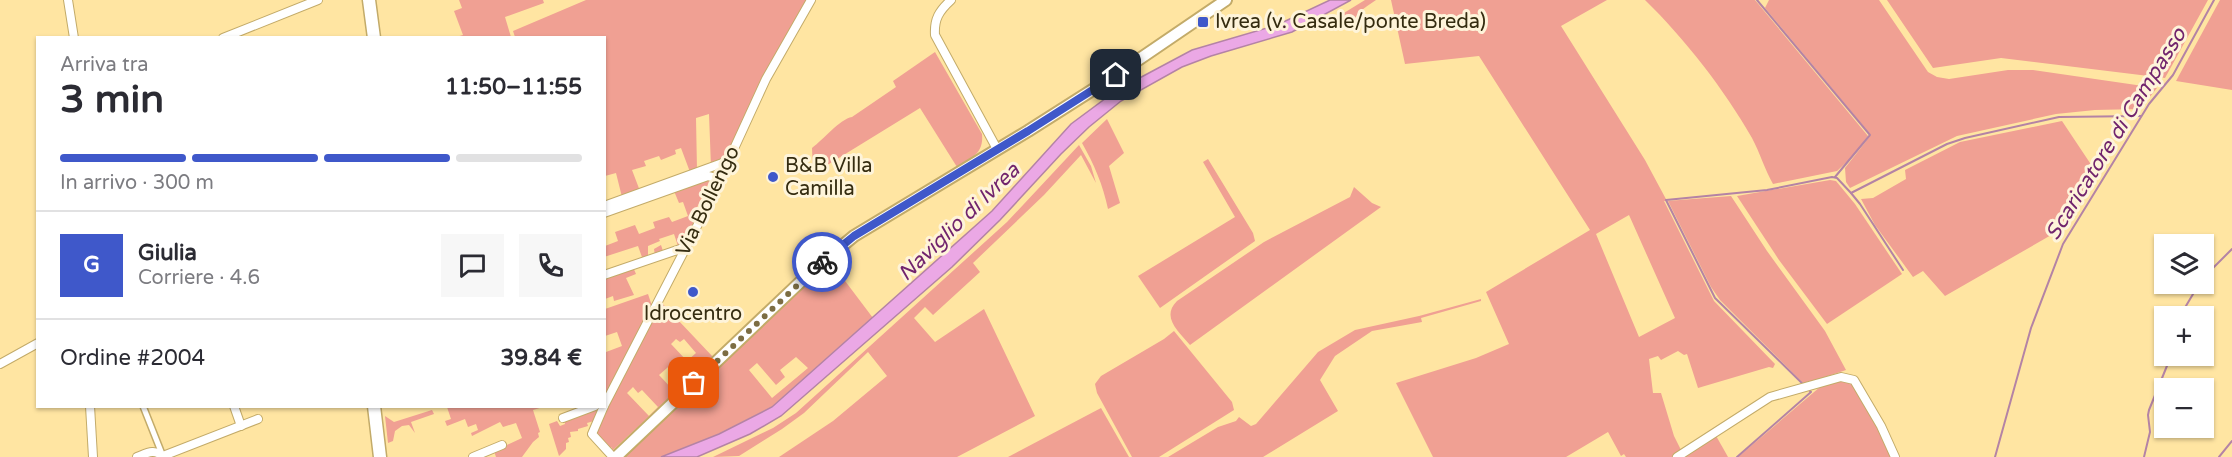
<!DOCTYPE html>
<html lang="it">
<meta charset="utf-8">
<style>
body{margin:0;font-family:"Varela Round",sans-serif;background:#f7f7f7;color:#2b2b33;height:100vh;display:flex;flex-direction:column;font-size:22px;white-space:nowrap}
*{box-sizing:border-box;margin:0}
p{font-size:20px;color:#7c7c81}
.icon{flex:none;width:33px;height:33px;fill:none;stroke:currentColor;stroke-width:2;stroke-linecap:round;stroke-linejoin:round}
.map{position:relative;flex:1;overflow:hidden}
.drawer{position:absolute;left:36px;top:36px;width:570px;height:372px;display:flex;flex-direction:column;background:#fff;border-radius:0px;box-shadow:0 2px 4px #0004}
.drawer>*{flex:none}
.tools{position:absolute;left:2154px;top:234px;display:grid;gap:12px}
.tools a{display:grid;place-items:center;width:60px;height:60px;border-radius:0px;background:#fff;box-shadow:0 2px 4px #0004;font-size:30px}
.pin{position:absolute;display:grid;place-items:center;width:51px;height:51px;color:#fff;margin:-26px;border-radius:12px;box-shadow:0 3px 9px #0006}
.courier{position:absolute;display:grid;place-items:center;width:60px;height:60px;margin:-30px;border:4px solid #3f58ca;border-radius:50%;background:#fff;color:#222;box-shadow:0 2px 8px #0007}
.head em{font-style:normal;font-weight:700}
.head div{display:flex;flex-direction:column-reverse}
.head{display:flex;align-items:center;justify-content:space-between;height:102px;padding:0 24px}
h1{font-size:39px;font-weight:700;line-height:45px}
.bar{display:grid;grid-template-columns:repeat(4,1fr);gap:9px 6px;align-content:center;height:72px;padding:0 24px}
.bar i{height:8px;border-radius:4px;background:#e1e1e2}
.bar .selected{background:#3f58ca}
.bar p{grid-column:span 4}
.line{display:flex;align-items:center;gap:15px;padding:0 24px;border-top:2px solid #e1e1e2}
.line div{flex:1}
.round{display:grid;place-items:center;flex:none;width:63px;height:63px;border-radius:0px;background:#f7f7f7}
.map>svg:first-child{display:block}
.green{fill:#f0a093;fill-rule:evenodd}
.water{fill:#eba8e5;stroke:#b483a5;stroke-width:1.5}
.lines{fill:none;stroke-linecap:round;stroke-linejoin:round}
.stream{stroke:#b483a5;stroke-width:2}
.pedestrian-casing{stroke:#c3ab69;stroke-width:8}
.minor-casing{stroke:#c3ab69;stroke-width:10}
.secondary-casing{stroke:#c3ab69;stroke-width:14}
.primary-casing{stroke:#c3ab69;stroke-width:15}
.pedestrian{stroke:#fff;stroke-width:5}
.minor{stroke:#fff;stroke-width:8}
.secondary{stroke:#fff;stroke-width:10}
.primary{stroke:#fff;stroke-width:12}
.done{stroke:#7c6d43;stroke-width:6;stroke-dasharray:0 10.8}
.route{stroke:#3f58ca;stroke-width:8}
.poi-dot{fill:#3f58ca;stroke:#fef4da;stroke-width:2}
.labels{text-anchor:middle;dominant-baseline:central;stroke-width:6;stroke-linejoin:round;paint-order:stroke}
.poi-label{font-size:20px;fill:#352c10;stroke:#fef4da;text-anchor:start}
.street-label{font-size:20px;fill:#352c10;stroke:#fef4da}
.water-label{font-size:21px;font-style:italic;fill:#71246d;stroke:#fef4da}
</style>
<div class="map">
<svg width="2232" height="457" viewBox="0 0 2232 457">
<rect width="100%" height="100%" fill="#ffe5a2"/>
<g class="green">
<polygon points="459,0 543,0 544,3 505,17 511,37 456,37 463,35 454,11 462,8"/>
<polygon points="586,0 808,0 726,160 711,167 709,114 696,118 697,170 690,172 681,148 675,150 676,154 661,160 659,156 644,161 646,166 632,170 640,191 622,197 616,173 605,176 604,38 515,37 513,31"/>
<path d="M1365,0H1376C1364,8 1355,13 1351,28L1340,22L1339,16Z"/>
<path d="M1391,0H1607L1561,26L1645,160L1667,201L1731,196L1767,251L1825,331L1846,370L1804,384L1720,300L1711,287L1668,201H1664L1714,301L1775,364L1773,368L1769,367L1698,388L1687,354L1684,355L1678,351L1661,360L1658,356L1649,359L1653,393H1661L1674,436L1682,452L1674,457H1626L1624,454L1621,456L1608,432L1566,457H1433L1396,383L1476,358L1509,344L1486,292L1590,230L1479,56L1405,64ZM1629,215L1675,318L1639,337L1596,234Z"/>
<path d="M1645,0H1755L1868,136L1852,157L1837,171L1773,184C1765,170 1760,153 1752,138C1724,89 1685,39 1645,0Z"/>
<polygon points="1769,0 1879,0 1928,72 1937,77 1949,79 2008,70 2033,70 2157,88 2140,109 2095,110 2056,114 1957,136 1850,188 1846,182 1845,168 1871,135 1765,8"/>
<polygon points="1887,0 2208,0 2165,78 2001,58 1933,68"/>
<polygon points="2220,0 2232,0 2232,90 2176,81"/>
<path d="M935,52L982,134C984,153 972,158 957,167L920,108L816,172L813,171L812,148C823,140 840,119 852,117L896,87L893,81Z"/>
<path d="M1107,119L1124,153L1109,166L1120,203L1108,209C1103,185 1094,164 1082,143Z"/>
<polygon points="2062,121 2096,172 2094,182 2067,226 1945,296 1923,271 1913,277 1875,225 1861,199 1873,198 1906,179 1905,170 1960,142"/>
<polygon points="1079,145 1091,166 1096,183 1081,155 1044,195 973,263 980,272 933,315 925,307 914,318 935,342 984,309 1035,416 957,457 779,457 833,421 887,376 868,352 804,413 782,429 739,456 713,457 773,428 796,413 1007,222"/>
<polygon points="1208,159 1253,233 1255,241 1160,308 1138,276 1235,217 1203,162"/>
<polygon points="705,180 710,180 694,214 697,221 685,245 655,256 654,249 661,245 663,251 678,246 674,234 659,239 660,241 648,246 648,258 643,260 638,246 604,257 605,246 618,241 615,232 635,225 639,234 655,228 653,222 669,217 672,222 688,216 683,202 679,203 674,191"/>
<polygon points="1830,180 1836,181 1855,204 1902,274 1827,324 1779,260 1737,196"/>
<path d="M1354,187L1372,203L1381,207L1190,345C1178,331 1161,317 1177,301L1264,242L1350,197Z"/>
<path d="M830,261L873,318L772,407L719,434L661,457H621ZM796,357L808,368L772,398L749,370L757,363L776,385L785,377L780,370Z"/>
<polygon points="633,267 636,274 626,278 634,295 614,301 613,296 605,299 604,278"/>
<polygon points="648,294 652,306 606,398 605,350 606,352 622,346 617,332 605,336 605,309"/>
<polygon points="1481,299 1481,301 1421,318 1422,322 1372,331 1335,356 1320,380 1338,411 1263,457 1168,457 1218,427 1236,421 1239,417 1251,426 1256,424 1318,352 1355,330 1419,316"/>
<path d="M660,301L713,357L613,450L611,447L608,448L595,435L596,426ZM676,339L680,342L684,339L696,353L687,361L671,344ZM675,361L684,372L679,377L684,382L674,391L659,375ZM633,387L638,393L642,390L658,407L649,416L627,393Z"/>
<polygon points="1174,331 1232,402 1234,410 1159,457 1132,457 1097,393 1095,384 1101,376 1164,339"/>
<polygon points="1840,380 1852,382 1868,407 1892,457 1738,457 1820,387"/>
<polygon points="447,407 543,407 533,410 540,432 538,433 539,437 533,442 522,457 496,457 494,451 522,438 516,423 503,427 500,422 472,436 471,433 478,430 476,424 468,427 465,419 447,426 445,421 451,419"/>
<polygon points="602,407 594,421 587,423 588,426 578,429 578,431 570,432 571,437 568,438 569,442 566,443 566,449 559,456 549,424 557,421 560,426 565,424 564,419"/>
<polygon points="1101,408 1129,457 1008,457"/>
<polygon points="432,410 434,414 411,422 415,433 409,425 402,426 395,431 393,441 388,443 385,416 394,422"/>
<polygon points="1715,434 1728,457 1681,457"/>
</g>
<polygon class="water" points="1330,0 1351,0 1292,32 1211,56 1182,67 1121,101 1089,127 1061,154 1000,220 952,267 781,416 750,434 697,457 661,457 719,434 772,407 992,211 1071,124 1117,90 1192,50 1277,25"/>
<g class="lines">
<g class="stream">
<polyline points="1757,0 1870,135 1835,177"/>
<polyline points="1851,193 1860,204 1903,270"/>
<polyline points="2204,277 2232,249"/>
<polyline points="2180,316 2199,284"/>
<polyline points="1737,457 1811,392 1715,298 1666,200 1767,190 1832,177 1837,178 1851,193 1947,144 1965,138 2059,117 2141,116"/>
<polyline points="1995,457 2031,328 2063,244 2149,104 2173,75 2214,0"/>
<polyline points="2144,457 2150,432 2148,415 2149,410 2171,356"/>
<polyline points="2219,457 2232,441"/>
</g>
<defs>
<polyline id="pedestrian" points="143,406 162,454"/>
<g id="minor">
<polyline points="68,0 74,38"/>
<path d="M951,0C939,11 934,19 935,35L997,149"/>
<polyline points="223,38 318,0"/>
<polyline points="604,206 728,161"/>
<polyline points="604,213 708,176 720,179"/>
<polyline points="604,275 686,247"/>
<polyline points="0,364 38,343"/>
<polyline points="90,406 93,457"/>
<polyline points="234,406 241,426"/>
<polyline points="604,406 710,201 766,79 811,0"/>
<polyline points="604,406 592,434 613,457"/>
<polyline points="563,418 595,406"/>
<polyline points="163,456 258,419"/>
<path d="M137,457C147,453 155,448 163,457"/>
<polyline points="473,457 502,445"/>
<polyline points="1677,457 1770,397 1841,377 1854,380 1881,426 1895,457"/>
</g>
<polyline id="secondary" points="616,457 813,270 854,236 1028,131 1116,75 1226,0"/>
<g id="primary">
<polyline points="369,0 374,38"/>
<polyline points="374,406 380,457"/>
</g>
</defs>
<use href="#pedestrian" class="pedestrian-casing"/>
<use href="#minor" class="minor-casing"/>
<use href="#secondary" class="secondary-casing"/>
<use href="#primary" class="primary-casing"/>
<use href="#pedestrian" class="pedestrian"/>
<use href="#minor" class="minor"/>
<use href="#secondary" class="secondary"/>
<use href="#primary" class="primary"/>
</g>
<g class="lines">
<polyline class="done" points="694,383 822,262"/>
<polyline class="route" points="822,262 854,236 1028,131 1116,75"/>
</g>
<g class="poi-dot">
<rect x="1197" y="16" width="12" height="12" rx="3"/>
<circle cx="773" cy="177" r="6"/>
<circle cx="693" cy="292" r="6"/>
</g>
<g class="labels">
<g class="poi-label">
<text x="1215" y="22">Ivrea (v. Casale/ponte Breda)</text>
<text x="785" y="166">B&amp;B Villa<tspan x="785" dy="23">Camilla</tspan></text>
<text x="693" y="314" text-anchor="middle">Idrocentro</text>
</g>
<g class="street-label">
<text transform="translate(708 201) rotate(-64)">Via Bollengo</text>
</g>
<g class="water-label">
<text transform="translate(2116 134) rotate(-58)">Scaricatore di Campasso</text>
<text transform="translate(959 222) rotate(-44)">Naviglio di Ivrea</text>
</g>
</g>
</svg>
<div class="tools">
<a><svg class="icon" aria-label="layers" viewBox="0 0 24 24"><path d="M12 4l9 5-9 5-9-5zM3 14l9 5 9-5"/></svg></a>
<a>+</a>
<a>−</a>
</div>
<div class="pin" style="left:694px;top:383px;background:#ea580c"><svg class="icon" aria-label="bag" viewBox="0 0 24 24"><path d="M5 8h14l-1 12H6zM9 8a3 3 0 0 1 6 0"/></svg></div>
<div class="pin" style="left:1116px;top:75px;background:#1f2937"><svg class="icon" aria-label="home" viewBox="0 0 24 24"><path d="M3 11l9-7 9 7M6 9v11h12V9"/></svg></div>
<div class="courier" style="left:822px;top:262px"><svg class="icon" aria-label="bike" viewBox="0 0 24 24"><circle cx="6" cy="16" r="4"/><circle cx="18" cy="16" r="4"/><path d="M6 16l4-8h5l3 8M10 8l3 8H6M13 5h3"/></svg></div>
<section class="drawer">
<div class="head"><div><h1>3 min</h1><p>Arriva tra</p></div><em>11:50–11:55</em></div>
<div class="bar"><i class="selected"></i><i class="selected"></i><i class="selected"></i><i></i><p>In arrivo · 300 m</p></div>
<div class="line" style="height:108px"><b class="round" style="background:#3f58ca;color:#fff">G</b><div><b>Giulia</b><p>Corriere · 4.6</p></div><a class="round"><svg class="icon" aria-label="chat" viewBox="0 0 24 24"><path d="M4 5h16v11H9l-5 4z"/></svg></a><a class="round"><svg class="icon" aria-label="phone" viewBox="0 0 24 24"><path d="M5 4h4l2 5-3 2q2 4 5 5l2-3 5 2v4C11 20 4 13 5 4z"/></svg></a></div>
<div class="line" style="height:78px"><div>Ordine #2004</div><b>39.84 €</b></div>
</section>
</div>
